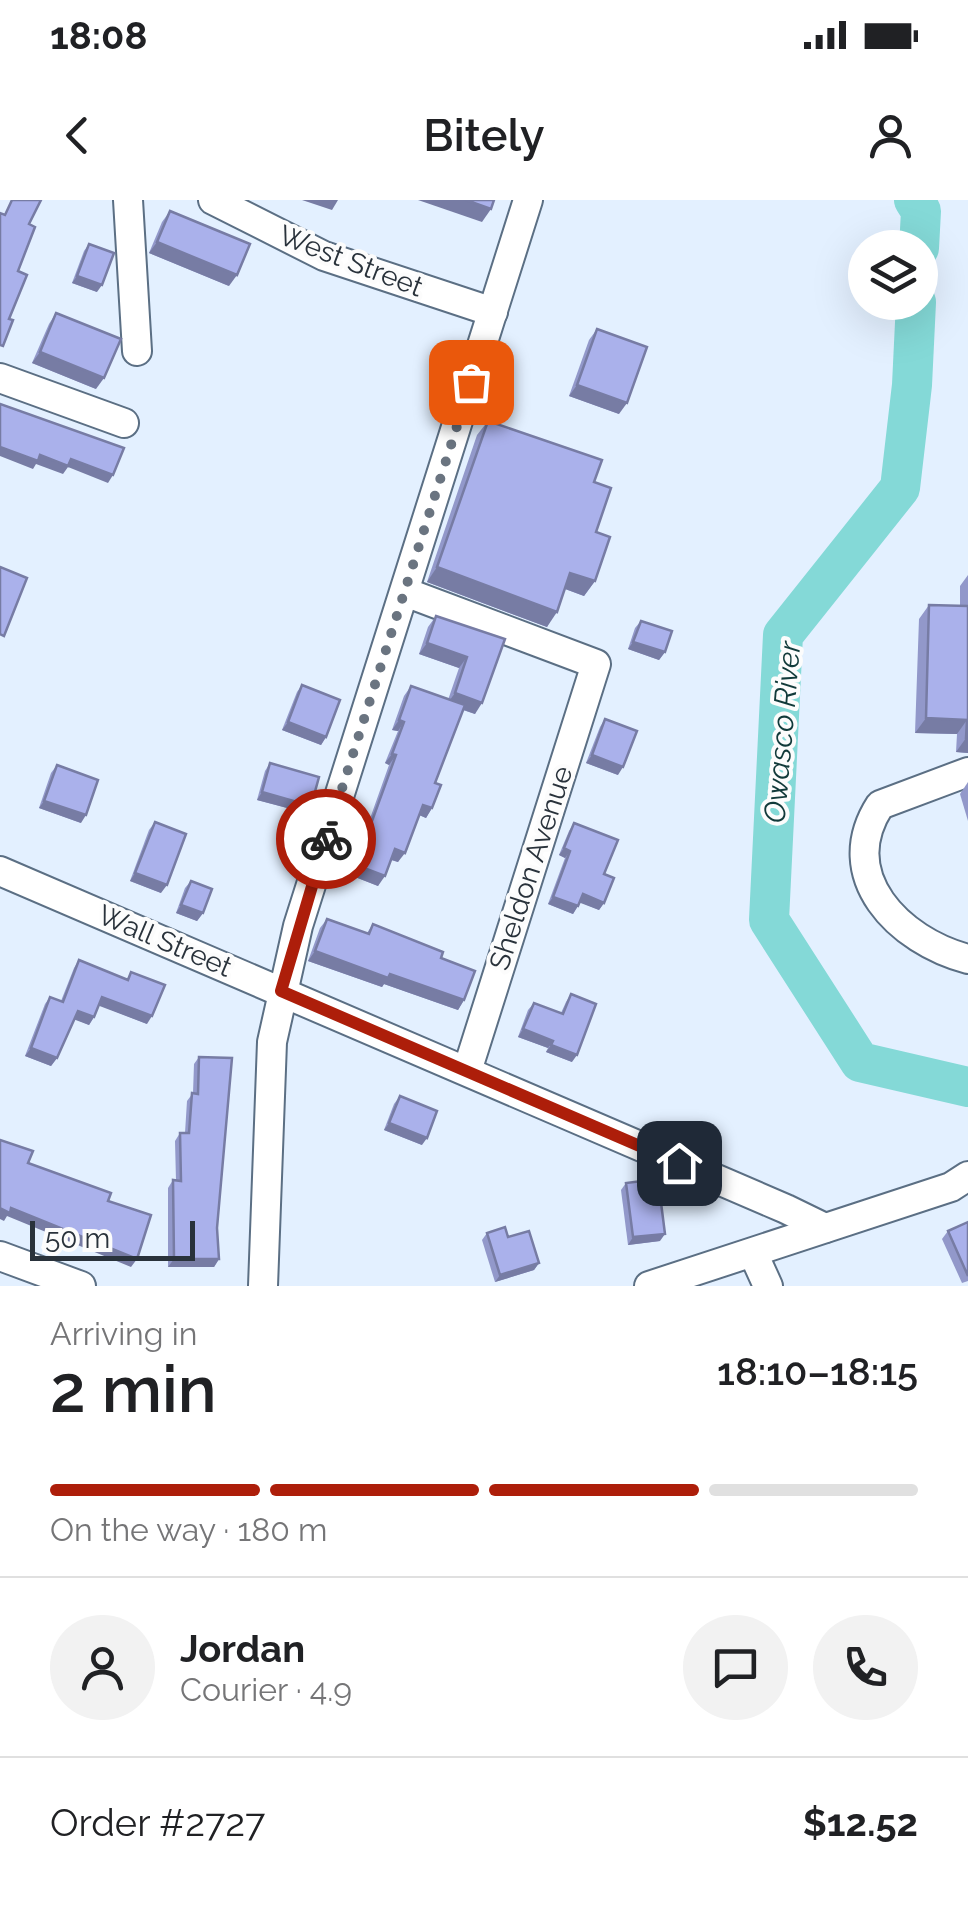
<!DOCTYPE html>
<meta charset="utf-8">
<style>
body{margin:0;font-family:Raleway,sans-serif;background:#f2f2f2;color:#202124;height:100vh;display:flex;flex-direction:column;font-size:38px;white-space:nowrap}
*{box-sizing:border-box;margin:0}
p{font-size:32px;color:#757577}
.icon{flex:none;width:55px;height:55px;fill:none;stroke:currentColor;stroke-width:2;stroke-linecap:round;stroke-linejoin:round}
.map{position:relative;height:1086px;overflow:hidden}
.details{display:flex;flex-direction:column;background:#fff;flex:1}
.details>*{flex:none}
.tools{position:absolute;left:848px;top:30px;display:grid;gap:20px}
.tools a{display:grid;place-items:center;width:90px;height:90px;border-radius:50%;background:#fff;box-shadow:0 10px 40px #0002;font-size:50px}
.scale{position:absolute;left:30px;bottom:25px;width:165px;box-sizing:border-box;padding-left:10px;border:5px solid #29323b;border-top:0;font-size:28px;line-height:35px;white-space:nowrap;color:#29323b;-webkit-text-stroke:8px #fcfcfc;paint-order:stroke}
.pin{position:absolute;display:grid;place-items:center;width:85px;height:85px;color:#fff;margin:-42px;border-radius:20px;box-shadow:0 5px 15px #0006}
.courier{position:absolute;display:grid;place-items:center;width:100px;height:100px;margin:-50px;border:8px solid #ad1e0a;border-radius:50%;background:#fff;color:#222;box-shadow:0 2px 12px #0007}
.overview em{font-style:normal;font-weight:600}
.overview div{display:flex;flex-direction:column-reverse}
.overview{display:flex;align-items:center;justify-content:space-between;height:170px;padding:0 50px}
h1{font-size:65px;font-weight:600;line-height:75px}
.bar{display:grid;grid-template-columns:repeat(4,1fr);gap:15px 10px;align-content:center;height:120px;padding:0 50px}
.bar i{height:12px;border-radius:8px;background:#e0e0e0}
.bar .current{background:#ad1e0a}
.bar p{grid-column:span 4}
.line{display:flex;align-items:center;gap:25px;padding:0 50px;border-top:2px solid #e0e0e0}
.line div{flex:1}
.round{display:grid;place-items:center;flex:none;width:105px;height:105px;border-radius:52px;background:#f2f2f2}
.status{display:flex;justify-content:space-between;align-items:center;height:70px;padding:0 50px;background:#fff;direction:ltr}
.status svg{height:28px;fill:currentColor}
header{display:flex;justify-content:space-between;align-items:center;height:130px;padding:0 50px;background:#fff;font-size:45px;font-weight:600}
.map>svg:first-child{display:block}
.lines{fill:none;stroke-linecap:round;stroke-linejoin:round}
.river{stroke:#84d9d7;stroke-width:40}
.minor-casing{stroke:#5b6f84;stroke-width:32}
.minor{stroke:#fff;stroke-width:28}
.wall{fill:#9298ca}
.shaded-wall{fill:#777ca4}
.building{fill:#aab1eb;stroke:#777ca4;stroke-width:2.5}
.done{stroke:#6a7480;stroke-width:10;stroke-dasharray:0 18}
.route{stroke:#ad1e0a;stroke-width:12}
.labels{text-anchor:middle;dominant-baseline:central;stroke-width:8;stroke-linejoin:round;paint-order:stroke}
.street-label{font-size:28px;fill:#29323b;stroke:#fcfcfc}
.water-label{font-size:30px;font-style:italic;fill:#113a3a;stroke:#fcfcfc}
</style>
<div class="status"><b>18:08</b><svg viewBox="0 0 49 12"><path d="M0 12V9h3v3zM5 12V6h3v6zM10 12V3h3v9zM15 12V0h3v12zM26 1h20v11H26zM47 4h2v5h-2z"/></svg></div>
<header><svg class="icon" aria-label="back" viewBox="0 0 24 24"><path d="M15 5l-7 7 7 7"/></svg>Bitely<svg class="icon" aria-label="person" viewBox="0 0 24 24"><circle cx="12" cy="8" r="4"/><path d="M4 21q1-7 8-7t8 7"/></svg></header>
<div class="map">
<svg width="968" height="1086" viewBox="0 0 968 1086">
<rect width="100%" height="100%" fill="#e3f0ff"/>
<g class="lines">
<g class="river">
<polyline points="914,0 921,11 919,48"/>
<polyline points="916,102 912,185 900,288 783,435 769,720 860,862 968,887"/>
</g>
<defs>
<g id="minor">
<polyline points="128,0 137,151"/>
<polyline points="213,0 324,56 493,112"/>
<polyline points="0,178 124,223"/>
<polyline points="405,392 596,464 467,871"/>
<path d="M968,572L880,605C834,676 899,741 968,759"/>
<polyline points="0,671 786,1009 825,1028"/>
<polyline points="753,1053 768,1086"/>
<polyline points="0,1056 81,1086"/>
<polyline points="263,1086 272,842 298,726 528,0"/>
<polyline points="649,1086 951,987 968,976"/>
</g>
</defs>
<use href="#minor" class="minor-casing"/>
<use href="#minor" class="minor"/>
</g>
<g class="wall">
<polygon points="170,11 229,86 149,53 162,22"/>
<polygon points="89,44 97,92 72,83 84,51"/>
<polygon points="56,113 96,189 32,163 49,124"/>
<polygon points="597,129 619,214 569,196 589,140"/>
<polygon points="488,221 594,282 596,332 595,381 584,396 565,389 547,427 427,382 477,235"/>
<polygon points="968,375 968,553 956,552 957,534 915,533 919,419 929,405 960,406 960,386"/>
<polygon points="436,416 505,439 475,514 463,510 435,583 432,608 426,618 419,615 398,662 391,660 378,686 350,675 389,565 385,563 398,531 392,530 404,496 411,486 448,500 459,468 419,454 428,427"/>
<polygon points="641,421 665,452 659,460 628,449 635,428"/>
<polygon points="302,485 326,537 321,545 282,530 297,492"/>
<polygon points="605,519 618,575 586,563 600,527"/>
<polygon points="270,563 311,606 306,613 257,600 265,571"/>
<polygon points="57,565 81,623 39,608 51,573"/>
<polygon points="968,582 968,621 960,594"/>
<polygon points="155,622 161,693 130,681 149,630"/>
<polygon points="574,623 604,674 604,703 599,710 580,702 573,714 548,704 565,658 559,655 569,631"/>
<polygon points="191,681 203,713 197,721 176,713 185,688"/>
<polygon points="327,719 367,733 373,724 441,758 464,800 458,810 384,784 382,787 308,761 320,728"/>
<polygon points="79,760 127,779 131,772 147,824 99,805 94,817 89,825 75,819 57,858 51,866 25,856 45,804 50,797 61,801 74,768"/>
<polygon points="571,794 572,862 546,852 548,848 518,837 528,810 534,803 561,813 566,802"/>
<polygon points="199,857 219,1059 214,1067 168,1067 168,988 173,980 176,981 175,941 180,933 185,933 187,901 193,893 194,864"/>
<polygon points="400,896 422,945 384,930 394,904"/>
<polygon points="626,983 660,1041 628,1045 621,990"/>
<polygon points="968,1022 968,1081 962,1083 942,1039 948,1031"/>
<polygon points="487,1033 508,1037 539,1063 534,1070 495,1082 482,1040"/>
</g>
<g class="shaded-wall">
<polygon points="302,0 338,0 332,10"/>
<polygon points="418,0 466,0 491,9 482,22"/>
<polygon points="157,42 237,75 229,86 149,53"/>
<polygon points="77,76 102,85 97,92 72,83"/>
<polygon points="40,152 104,178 96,189 32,163"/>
<polygon points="577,185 627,203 619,214 569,196"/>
<polygon points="0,247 40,255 71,259 113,275 108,283 68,267 63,274 36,264 33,269 0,256"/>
<polygon points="437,367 557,412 547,427 427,382"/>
<polygon points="570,373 595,381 584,396 560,387"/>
<polygon points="633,442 665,452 659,460 628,449"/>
<polygon points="427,443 467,457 459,468 419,454"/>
<polygon points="455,493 482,503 475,514 447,504"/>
<polygon points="926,518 967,520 957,534 915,533"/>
<polygon points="399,520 404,522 398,531 392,530"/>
<polygon points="288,522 326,537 321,545 282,530"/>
<polygon points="966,538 968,538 968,553 956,552"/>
<polygon points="392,554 396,555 389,565 385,563"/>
<polygon points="592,555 623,567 618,575 586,563"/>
<polygon points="262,592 311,606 306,613 257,600"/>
<polygon points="44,601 86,615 81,623 39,608"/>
<polygon points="423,605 432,608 426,618 417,614"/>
<polygon points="564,648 570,651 565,658 559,655"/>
<polygon points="395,649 405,653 398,662 389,659"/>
<polygon points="356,665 385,676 378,686 350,675"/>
<polygon points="135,673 167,685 161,693 130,681"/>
<polygon points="583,694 604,703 599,710 578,702"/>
<polygon points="553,697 578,706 573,714 548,704"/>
<polygon points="181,705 203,713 197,721 176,713"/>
<polygon points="315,751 390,774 464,800 458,810 384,784 382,787 308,761"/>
<polygon points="102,797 152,816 147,824 97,805"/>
<polygon points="78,811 94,817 89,825 73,819"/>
<polygon points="523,829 553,841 548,848 518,837"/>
<polygon points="551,845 577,855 572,862 546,852"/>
<polygon points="31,848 57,858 51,866 25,856"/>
<polygon points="389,923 427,938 422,945 384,930"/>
<polygon points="0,1008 11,1008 137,1059 131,1067 7,1016 4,1021 0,1019"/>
<polygon points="665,1034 660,1041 628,1045 633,1037"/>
<polygon points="174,1059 219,1059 214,1067 168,1067"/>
<polygon points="539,1063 534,1070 495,1082 500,1075"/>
</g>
<g class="building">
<polygon points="12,0 41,0 29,24 35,27 18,71 27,75 9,119 13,120 3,146 0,145 0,13 5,15"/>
<polygon points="466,0 494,0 491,9"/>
<polygon points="170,11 250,44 237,75 157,42"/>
<polygon points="89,44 114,53 102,85 77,76"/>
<polygon points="56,113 121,139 104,178 40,152"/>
<polygon points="597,129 647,147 627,203 577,185"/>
<polygon points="0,204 124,248 113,275 71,259 68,266 40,255 38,261 0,247"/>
<polygon points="488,221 602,260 594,282 611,288 596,332 610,337 595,381 570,373 557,412 437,367"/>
<polygon points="0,367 27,378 4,436 0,434"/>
<polygon points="929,405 968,406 968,538 966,538 967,520 926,518"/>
<polygon points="436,416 505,439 482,503 455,493 467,457 427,443"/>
<polygon points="641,421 672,431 665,452 633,442"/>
<polygon points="302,485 340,500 326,537 288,522"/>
<polygon points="411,486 465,505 435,583 441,585 432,608 423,605 405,653 395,649 385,676 356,665 396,555 392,554 404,522 399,520"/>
<polygon points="605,519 637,531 623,567 592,555"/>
<polygon points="270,563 319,577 311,606 262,592"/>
<polygon points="57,565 98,580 86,615 44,601"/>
<polygon points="155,622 186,634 167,685 135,673"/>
<polygon points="574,623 618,640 604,674 614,678 604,703 583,694 578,706 553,697 570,651 564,648"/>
<polygon points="191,681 212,689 203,713 181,705"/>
<polygon points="327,719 369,734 373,724 443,752 441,758 475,771 464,800 390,774 388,778 315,751"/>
<polygon points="79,760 128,780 131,772 165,785 152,816 102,797 94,817 78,811 57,858 31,848 50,797 63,802"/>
<polygon points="571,794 596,804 577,855 551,845 553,841 523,829 534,803 563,814"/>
<polygon points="199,857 232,858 217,1028 219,1059 174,1059 173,980 181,981 180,933 189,933 192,893 198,894"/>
<polygon points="400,896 437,911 427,938 389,923"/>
<polygon points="0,940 33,951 28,963 111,993 108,1001 151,1015 137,1059 11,1008 10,1013 0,1008"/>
<polygon points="658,979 665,1034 633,1037 626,983"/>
<polygon points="968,1022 968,1076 948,1031"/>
<polygon points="505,1027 508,1037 529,1031 539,1063 500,1075 487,1033"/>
</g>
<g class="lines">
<polyline class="done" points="326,639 471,182"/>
<polyline class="route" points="326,639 281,791 679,963"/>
</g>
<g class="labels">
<g class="street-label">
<text transform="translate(351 61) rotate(21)">West Street</text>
<text transform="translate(531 668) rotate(-72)">Sheldon Avenue</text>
<text transform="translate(165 741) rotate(23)">Wall Street</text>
</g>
<g class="water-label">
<text transform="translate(782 532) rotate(-85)">Owasco River</text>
</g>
</g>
</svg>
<div class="tools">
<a><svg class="icon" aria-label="layers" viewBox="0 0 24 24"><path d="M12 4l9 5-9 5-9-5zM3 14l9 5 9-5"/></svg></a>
</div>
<div class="scale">50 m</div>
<div class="pin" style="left:471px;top:182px;background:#ea580c"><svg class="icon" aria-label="bag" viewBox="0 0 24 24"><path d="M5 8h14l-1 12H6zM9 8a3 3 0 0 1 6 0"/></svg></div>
<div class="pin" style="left:679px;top:963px;background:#1f2937"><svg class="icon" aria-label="home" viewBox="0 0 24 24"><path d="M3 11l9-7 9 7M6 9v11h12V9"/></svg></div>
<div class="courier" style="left:326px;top:639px"><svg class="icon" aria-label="bike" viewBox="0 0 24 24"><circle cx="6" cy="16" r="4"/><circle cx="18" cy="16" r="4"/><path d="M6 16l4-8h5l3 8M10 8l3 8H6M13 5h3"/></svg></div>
</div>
<section class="details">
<div class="overview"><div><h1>2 min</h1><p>Arriving in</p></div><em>18:10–18:15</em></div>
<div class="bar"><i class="current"></i><i class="current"></i><i class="current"></i><i></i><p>On the way · 180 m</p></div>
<div class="line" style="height:180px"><a class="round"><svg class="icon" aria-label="person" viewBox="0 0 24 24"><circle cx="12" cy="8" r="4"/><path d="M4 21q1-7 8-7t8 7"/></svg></a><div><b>Jordan</b><p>Courier · 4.9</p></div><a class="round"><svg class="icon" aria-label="chat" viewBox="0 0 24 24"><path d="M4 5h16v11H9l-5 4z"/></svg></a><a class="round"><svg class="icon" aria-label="phone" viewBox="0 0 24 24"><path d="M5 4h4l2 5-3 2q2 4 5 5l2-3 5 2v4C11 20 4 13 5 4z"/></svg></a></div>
<div class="line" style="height:130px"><div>Order #2727</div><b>$12.52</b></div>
</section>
